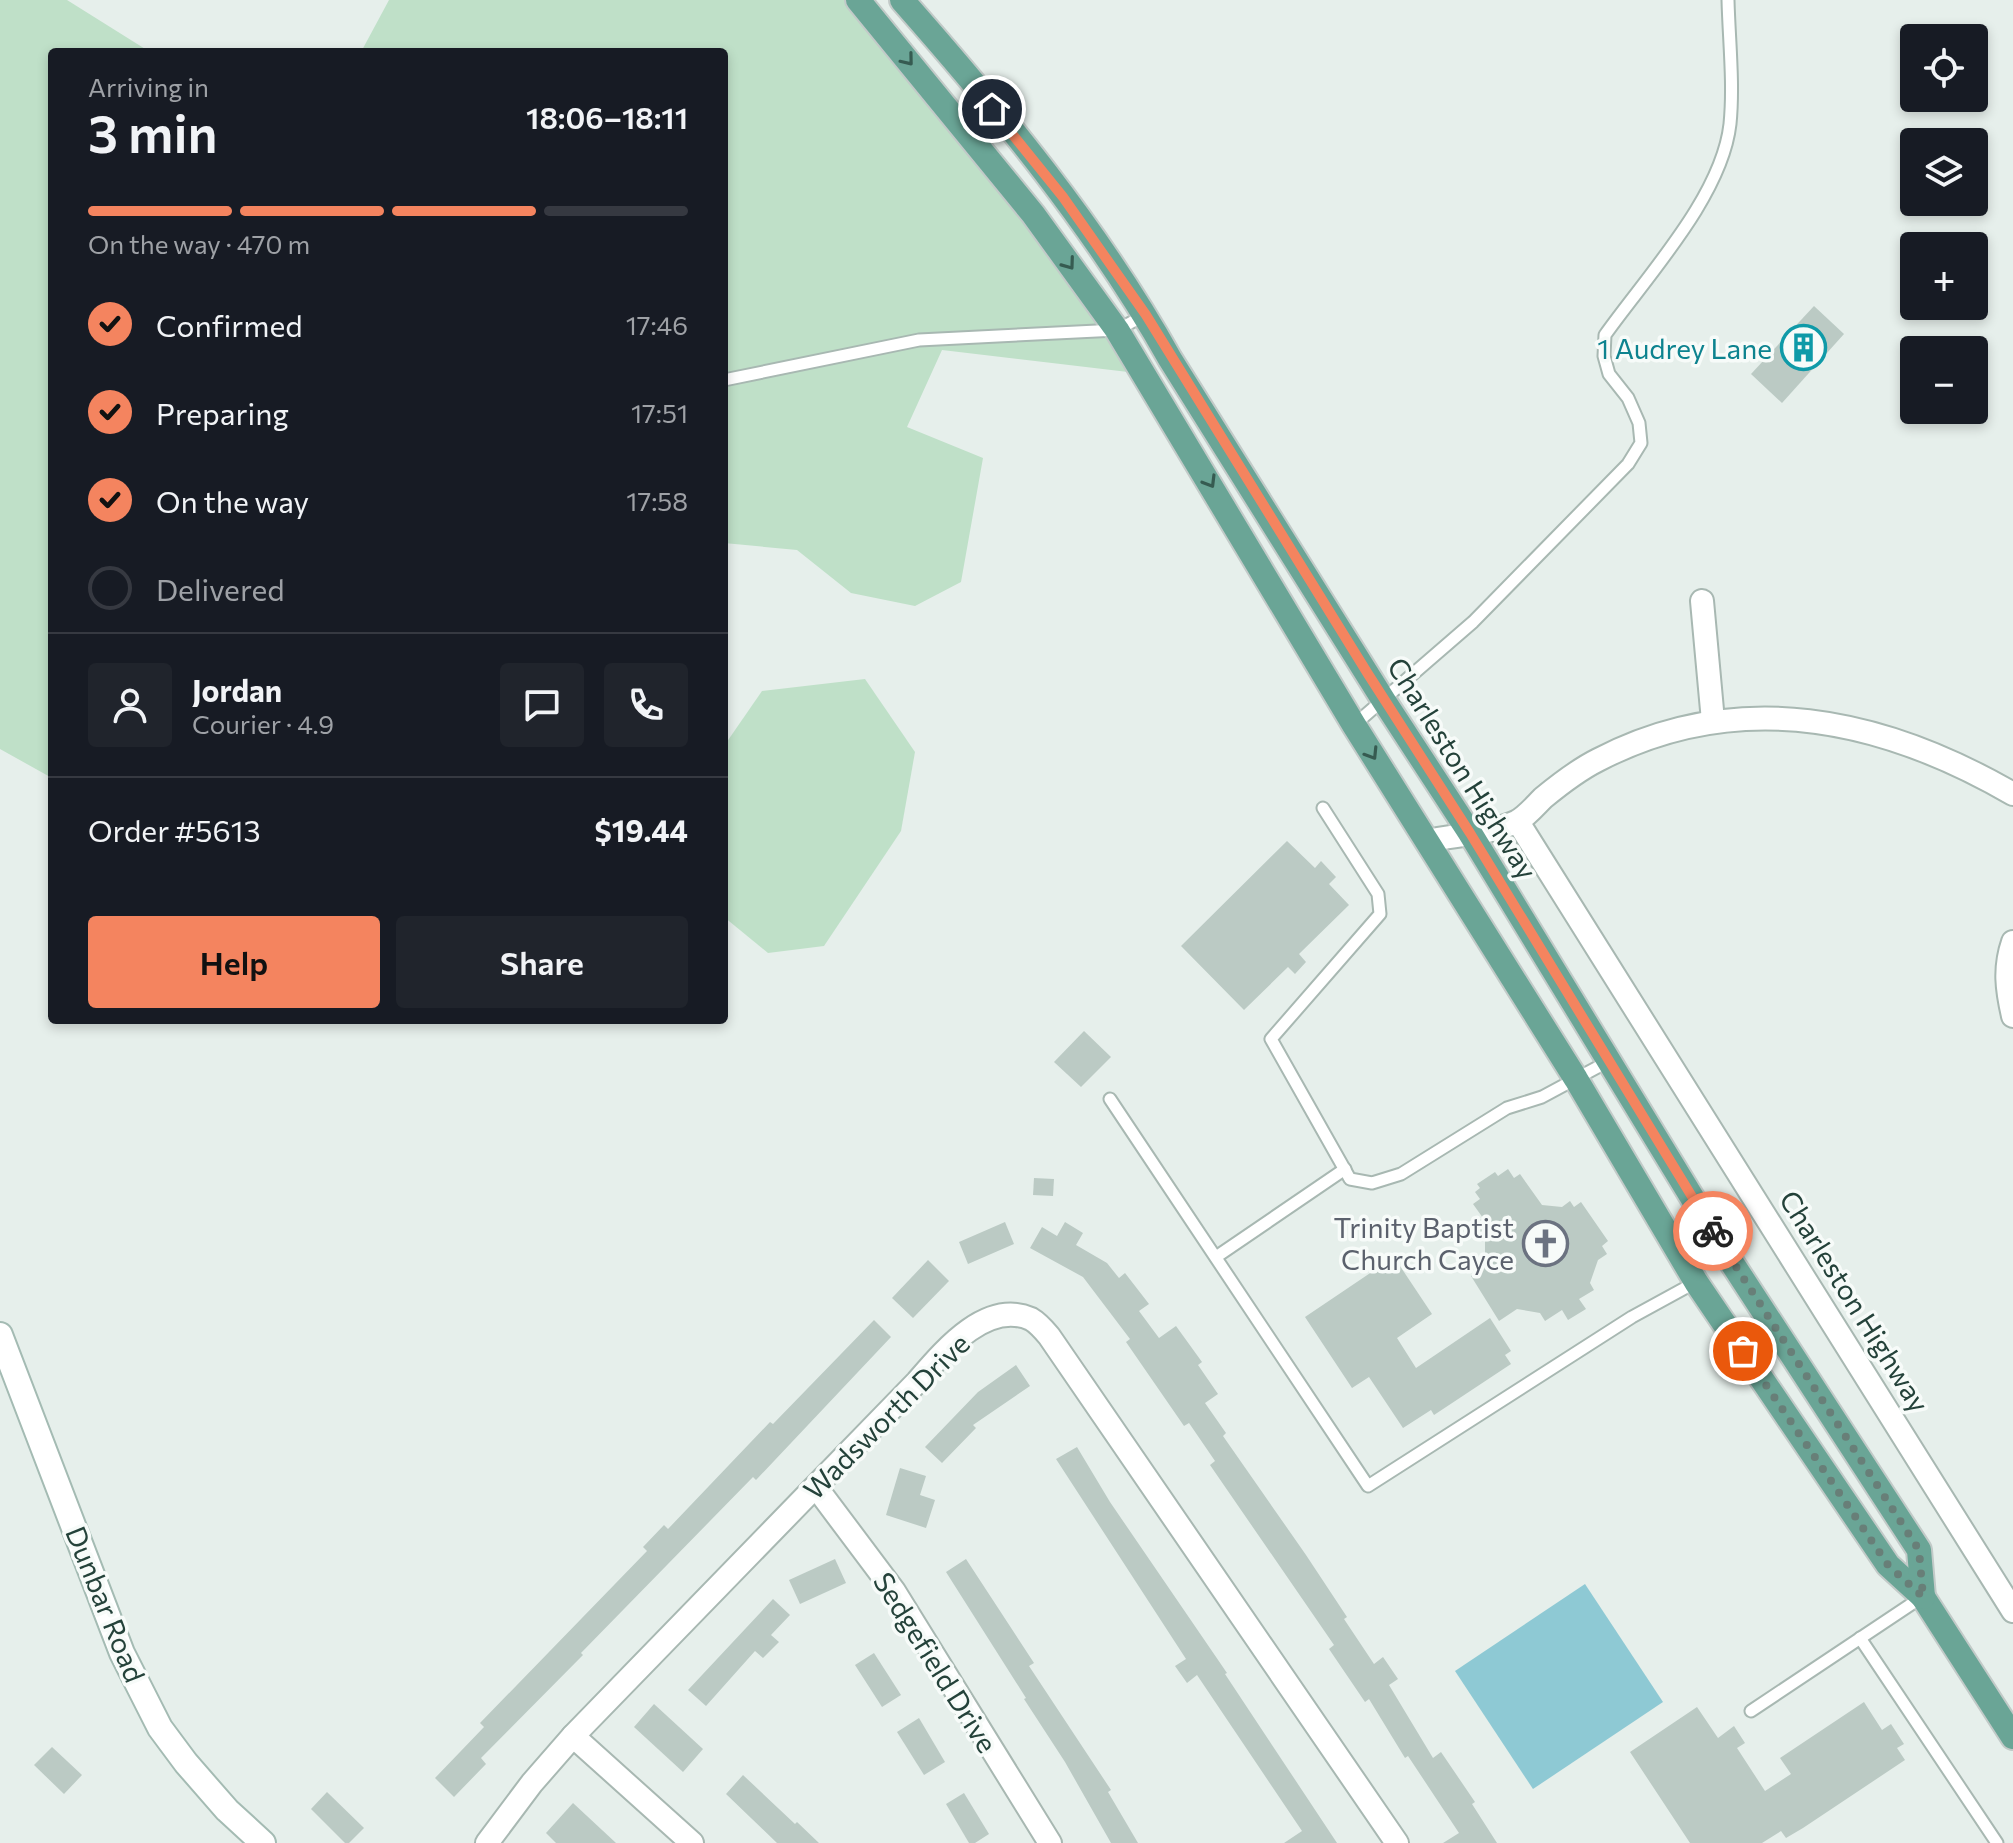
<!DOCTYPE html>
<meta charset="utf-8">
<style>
body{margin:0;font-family:Commissioner,sans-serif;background:#20242c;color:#f1f3f6;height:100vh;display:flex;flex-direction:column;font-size:30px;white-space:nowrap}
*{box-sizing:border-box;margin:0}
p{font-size:26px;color:#9ea1a6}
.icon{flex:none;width:44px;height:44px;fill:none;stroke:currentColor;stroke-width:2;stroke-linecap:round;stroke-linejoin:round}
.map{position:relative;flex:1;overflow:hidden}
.panel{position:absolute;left:48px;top:48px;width:680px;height:976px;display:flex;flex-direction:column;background:#171b24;border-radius:8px;box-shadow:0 4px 12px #0003}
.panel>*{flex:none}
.buttons{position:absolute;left:1900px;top:24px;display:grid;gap:16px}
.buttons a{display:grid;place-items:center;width:88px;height:88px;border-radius:8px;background:#171b24;box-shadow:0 4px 12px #0003;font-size:40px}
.pin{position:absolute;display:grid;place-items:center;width:68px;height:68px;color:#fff;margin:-34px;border:4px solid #fff;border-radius:50%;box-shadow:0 2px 8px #0007}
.courier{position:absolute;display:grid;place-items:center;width:80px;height:80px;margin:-40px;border:6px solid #f4845f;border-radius:50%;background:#fff;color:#222;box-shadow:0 2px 10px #0007}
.overview em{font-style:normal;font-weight:600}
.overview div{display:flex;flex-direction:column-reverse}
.overview{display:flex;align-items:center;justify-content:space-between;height:136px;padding:0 40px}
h1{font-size:52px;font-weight:600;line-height:60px}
.bar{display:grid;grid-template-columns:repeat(4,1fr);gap:12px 8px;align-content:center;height:96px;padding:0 40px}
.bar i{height:10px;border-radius:6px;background:#363941}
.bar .on{background:#f4845f}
.bar p{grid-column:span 4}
.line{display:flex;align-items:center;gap:20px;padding:0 40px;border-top:2px solid #363941}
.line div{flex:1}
.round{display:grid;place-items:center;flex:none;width:84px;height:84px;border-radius:8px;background:#20242c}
ol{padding:0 40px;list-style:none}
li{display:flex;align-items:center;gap:24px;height:88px}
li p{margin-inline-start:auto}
li .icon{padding:8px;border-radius:50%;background:#f4845f;color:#111;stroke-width:4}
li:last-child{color:#9ea1a6}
li i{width:44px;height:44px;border:4px solid #363941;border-radius:50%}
.action{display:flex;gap:16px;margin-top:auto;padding:16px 40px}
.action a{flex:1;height:92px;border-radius:8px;background:#f4845f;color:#111;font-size:32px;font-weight:600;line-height:92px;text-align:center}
.action a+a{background:#20242c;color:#f1f3f6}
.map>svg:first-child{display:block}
.green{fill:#bfe0c8}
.water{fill:#8ec9d4}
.building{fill:#bbcac4}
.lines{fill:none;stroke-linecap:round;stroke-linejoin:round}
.lane-casing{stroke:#a8b8b2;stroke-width:15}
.street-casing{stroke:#a8b8b2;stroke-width:26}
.secondary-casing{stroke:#a4bbb3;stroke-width:28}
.primary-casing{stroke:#c2cac8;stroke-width:28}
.lane{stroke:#fff;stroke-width:11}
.street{stroke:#fff;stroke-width:22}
.secondary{stroke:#fff;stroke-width:24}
.primary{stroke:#6aa596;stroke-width:24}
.oneway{stroke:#365b51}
.done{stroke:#687f78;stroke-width:8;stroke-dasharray:0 14.4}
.route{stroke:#f4845f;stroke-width:10}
.labels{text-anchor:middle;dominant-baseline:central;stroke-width:7;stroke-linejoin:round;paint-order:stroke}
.culture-label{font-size:28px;fill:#0d838f;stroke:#f7fbf9;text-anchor:end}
.street-label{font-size:28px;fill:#24423a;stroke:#f7fbf9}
.worship-label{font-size:28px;fill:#5b616d;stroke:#f7fbf9;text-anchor:end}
</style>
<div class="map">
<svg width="2013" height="1843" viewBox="0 0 2013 1843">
<rect width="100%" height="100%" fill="#e6efeb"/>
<g class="green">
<polygon points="0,0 67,0 150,52 52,52 52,778 0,749"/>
<polygon points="389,0 855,0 1145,374 942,350 907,427 983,458 961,582 915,606 851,593 797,550 724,543 724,52 361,52"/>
<polygon points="865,679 915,752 901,831 824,946 768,953 724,917 724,746 762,691"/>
</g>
<polygon class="water" points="1585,1584 1663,1702 1533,1789 1455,1671"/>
<g class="building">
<polygon points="1814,306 1844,334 1782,403 1751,374"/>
<polygon points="1287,841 1315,868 1321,861 1336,877 1329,884 1349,905 1299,954 1306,962 1295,974 1288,967 1244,1010 1181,946"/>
<polygon points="1084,1031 1111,1057 1081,1087 1054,1062"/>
<polygon points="1508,1169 1514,1178 1520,1174 1542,1205 1562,1207 1570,1201 1574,1207 1581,1202 1608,1241 1602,1246 1607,1254 1598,1260 1590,1283 1594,1290 1579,1299 1586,1309 1568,1320 1562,1310 1545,1321 1540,1313 1517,1309 1499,1321 1471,1276 1481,1270 1476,1263 1485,1258 1485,1239 1475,1223 1483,1218 1473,1204 1480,1199 1475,1192 1480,1188 1477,1184 1495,1172 1498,1176"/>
<polygon points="1034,1178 1054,1179 1053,1196 1033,1195"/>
<polygon points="1005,1222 1014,1244 968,1264 959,1242"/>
<polygon points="1065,1222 1083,1233 1076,1245 1107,1263 1119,1278 1125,1273 1149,1304 1139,1311 1159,1338 1176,1326 1202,1362 1198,1365 1218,1394 1205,1403 1226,1433 1223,1436 1306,1555 1347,1617 1344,1619 1374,1664 1383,1657 1398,1679 1389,1685 1433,1758 1441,1752 1475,1802 1472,1804 1497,1843 1443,1843 1459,1833 1408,1756 1405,1758 1369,1699 1365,1702 1329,1649 1334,1645 1210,1465 1215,1461 1189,1423 1184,1426 1126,1342 1130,1339 1083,1277 1030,1248 1042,1227 1057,1236"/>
<polygon points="1394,1257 1432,1314 1397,1338 1416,1368 1490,1318 1511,1351 1505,1355 1511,1364 1434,1415 1431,1410 1403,1428 1369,1377 1352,1388 1305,1317"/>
<polygon points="928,1260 949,1281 913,1318 892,1298"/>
<polygon points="874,1320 891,1337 756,1480 753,1477 581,1653 583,1655 481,1758 486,1764 454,1797 435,1778 484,1727 480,1723 647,1551 643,1547 664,1525 668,1529 770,1422 773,1424"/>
<polygon points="1016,1365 1030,1386 973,1425 976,1428 942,1463 925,1447 978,1392"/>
<polygon points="1077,1447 1110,1502 1227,1673 1225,1674 1337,1843 1284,1843 1302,1831 1197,1675 1187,1683 1175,1666 1186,1659 1056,1459"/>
<polygon points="900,1468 926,1476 920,1495 935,1500 926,1528 886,1515"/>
<polygon points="835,1559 846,1583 800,1604 789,1580"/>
<polygon points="966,1559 1034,1663 1029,1666 1111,1790 1108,1792 1138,1843 1111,1843 1065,1762 1024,1699 1026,1698 946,1572"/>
<polygon points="773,1599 790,1615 771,1635 779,1642 763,1658 755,1651 706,1706 688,1690"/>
<polygon points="874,1653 901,1695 882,1707 855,1665"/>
<polygon points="1864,1702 1882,1730 1891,1724 1904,1744 1897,1748 1905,1760 1803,1828 1786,1838 1781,1831 1762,1843 1690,1843 1630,1752 1697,1707 1718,1738 1734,1726 1745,1743 1737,1748 1765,1791 1791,1774 1780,1758"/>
<polygon points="654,1704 703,1749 683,1772 634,1727"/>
<polygon points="919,1718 945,1762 924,1775 897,1732"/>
<polygon points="52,1747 82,1775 64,1794 34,1765"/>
<polygon points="743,1775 795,1824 797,1822 819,1843 777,1843 726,1794"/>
<polygon points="327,1792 364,1828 349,1843 345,1843 311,1809"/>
<polygon points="964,1793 989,1834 975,1843 969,1843 946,1804"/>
<polygon points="573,1803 616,1843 556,1843 546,1833"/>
</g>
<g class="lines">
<defs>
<g id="lane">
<polyline points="724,380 919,340 1117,330 1145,315"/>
<path d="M1354,725L1473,622L1628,464L1641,443L1639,423L1628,398L1609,374L1604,356L1605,335C1647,276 1722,196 1730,124C1734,84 1729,40 1728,0"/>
<polyline points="1323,808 1378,894 1380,914 1271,1039 1350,1179 1372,1183 1401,1174 1507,1108 1542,1097 1609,1061"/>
<polyline points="1110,1099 1368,1486 1632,1317 1696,1282"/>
<polyline points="1216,1257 1345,1169"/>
<polyline points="1860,1638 1997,1843"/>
<polyline points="1751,1711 1922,1597"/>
</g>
<g id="street">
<polyline points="1702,601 1713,721"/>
<polyline points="1518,822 2013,1611"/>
<path d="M1427,841C1455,835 1489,834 1516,822C1526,817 1535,806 1543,798C1560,784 1578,770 1598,760C1738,687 1882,718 2013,794"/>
<path d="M2013,942C2004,968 2007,990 2013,1016"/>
<polyline points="816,1487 894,1591 1050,1843"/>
<polyline points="573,1736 692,1843"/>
<path d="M487,1843L532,1783L573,1736L917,1382C943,1352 986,1299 1031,1319C1038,1323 1044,1330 1049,1336L1397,1843"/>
</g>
<polyline id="secondary" points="0,1335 122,1653 160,1728 186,1763 227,1810 263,1843"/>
<g id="primary">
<polyline points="858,0 1033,214 1117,330 1354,725 1576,1079 1696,1282 1888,1565 1923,1597 2013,1737"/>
<path d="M902,0C999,110 1098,230 1170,359L1384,701L1470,833L1732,1263L1919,1550L1923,1597"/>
</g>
</defs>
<use href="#lane" class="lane-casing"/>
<use href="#street" class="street-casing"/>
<use href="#secondary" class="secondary-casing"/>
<use href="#primary" class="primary-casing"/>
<use href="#lane" class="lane"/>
<use href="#street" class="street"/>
<use href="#secondary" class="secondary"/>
<use href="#primary" class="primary"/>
</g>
<defs><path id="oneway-chevron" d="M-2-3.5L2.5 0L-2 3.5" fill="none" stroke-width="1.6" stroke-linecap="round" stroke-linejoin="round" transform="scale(2)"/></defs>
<g class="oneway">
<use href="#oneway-chevron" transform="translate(908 60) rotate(51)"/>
<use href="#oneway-chevron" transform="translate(1069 264) rotate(54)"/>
<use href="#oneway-chevron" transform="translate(1210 482) rotate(59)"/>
<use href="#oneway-chevron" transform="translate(1372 754) rotate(58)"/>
</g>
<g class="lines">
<polyline class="done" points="1713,1231 1919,1550 1923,1597 1888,1565 1743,1351"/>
<polyline class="route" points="992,109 1063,197 1146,315 1368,674 1470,833 1713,1231"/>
</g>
<defs>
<symbol id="building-ring" viewBox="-11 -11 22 22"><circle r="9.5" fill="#f7fbf9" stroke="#0f9aa8" stroke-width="1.5"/><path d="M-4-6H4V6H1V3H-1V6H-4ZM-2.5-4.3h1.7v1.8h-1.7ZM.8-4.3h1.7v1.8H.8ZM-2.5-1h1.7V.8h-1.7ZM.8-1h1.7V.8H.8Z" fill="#0f9aa8"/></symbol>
<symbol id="church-ring" viewBox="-11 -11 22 22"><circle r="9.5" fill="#f7fbf9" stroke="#6b7280" stroke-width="1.5"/><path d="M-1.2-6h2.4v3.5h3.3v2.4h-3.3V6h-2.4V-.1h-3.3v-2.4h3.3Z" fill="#6b7280"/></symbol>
</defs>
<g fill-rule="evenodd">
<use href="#building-ring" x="1778" y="322" width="51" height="51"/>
<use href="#church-ring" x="1520" y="1218" width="51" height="51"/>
</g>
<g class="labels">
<g class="culture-label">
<text x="1772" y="348">1 Audrey Lane</text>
</g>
<g class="street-label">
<text transform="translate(1463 768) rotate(58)">Charleston Highway</text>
<text transform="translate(1855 1301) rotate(58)">Charleston Highway</text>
<text transform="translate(886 1416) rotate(-45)">Wadsworth Drive</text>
<text transform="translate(106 1604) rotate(68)">Dunbar Road</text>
<text transform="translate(936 1662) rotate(58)">Sedgefield Drive</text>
</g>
<g class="worship-label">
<text x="1514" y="1227">Trinity Baptist<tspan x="1514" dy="32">Church Cayce</tspan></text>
</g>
</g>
</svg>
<div class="buttons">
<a><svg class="icon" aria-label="locate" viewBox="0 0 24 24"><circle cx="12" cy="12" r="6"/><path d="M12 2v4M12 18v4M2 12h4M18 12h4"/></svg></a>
<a><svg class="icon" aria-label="layers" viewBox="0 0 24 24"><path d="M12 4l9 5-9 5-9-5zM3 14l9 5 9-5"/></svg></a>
<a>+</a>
<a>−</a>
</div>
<div class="pin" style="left:1743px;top:1351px;background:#ea580c"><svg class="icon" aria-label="bag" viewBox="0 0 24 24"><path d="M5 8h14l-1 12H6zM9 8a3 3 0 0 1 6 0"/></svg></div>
<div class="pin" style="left:992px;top:109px;background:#1f2937"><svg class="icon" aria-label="home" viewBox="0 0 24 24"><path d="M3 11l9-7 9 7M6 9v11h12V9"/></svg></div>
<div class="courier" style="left:1713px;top:1231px"><svg class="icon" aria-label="bike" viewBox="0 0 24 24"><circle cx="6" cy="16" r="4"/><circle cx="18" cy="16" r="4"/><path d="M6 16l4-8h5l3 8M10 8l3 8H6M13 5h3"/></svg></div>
<section class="panel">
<div class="overview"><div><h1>3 min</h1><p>Arriving in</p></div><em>18:06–18:11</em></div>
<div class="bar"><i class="on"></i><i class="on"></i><i class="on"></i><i></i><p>On the way · 470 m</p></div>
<ol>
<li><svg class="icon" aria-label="check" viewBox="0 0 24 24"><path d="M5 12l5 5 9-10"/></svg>Confirmed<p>17:46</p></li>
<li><svg class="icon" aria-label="check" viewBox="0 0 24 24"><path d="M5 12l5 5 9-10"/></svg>Preparing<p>17:51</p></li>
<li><svg class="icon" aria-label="check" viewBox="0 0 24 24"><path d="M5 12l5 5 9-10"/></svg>On the way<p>17:58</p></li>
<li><i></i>Delivered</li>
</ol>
<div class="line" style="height:144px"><a class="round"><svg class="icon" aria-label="person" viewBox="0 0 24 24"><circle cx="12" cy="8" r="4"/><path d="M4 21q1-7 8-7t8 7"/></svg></a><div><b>Jordan</b><p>Courier · 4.9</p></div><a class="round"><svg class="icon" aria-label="chat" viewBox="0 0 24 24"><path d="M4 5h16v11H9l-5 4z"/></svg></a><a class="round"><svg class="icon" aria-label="phone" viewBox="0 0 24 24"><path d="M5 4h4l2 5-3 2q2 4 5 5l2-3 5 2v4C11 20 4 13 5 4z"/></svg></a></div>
<div class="line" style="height:104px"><div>Order #5613</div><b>$19.44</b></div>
<div class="action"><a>Help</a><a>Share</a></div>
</section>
</div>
